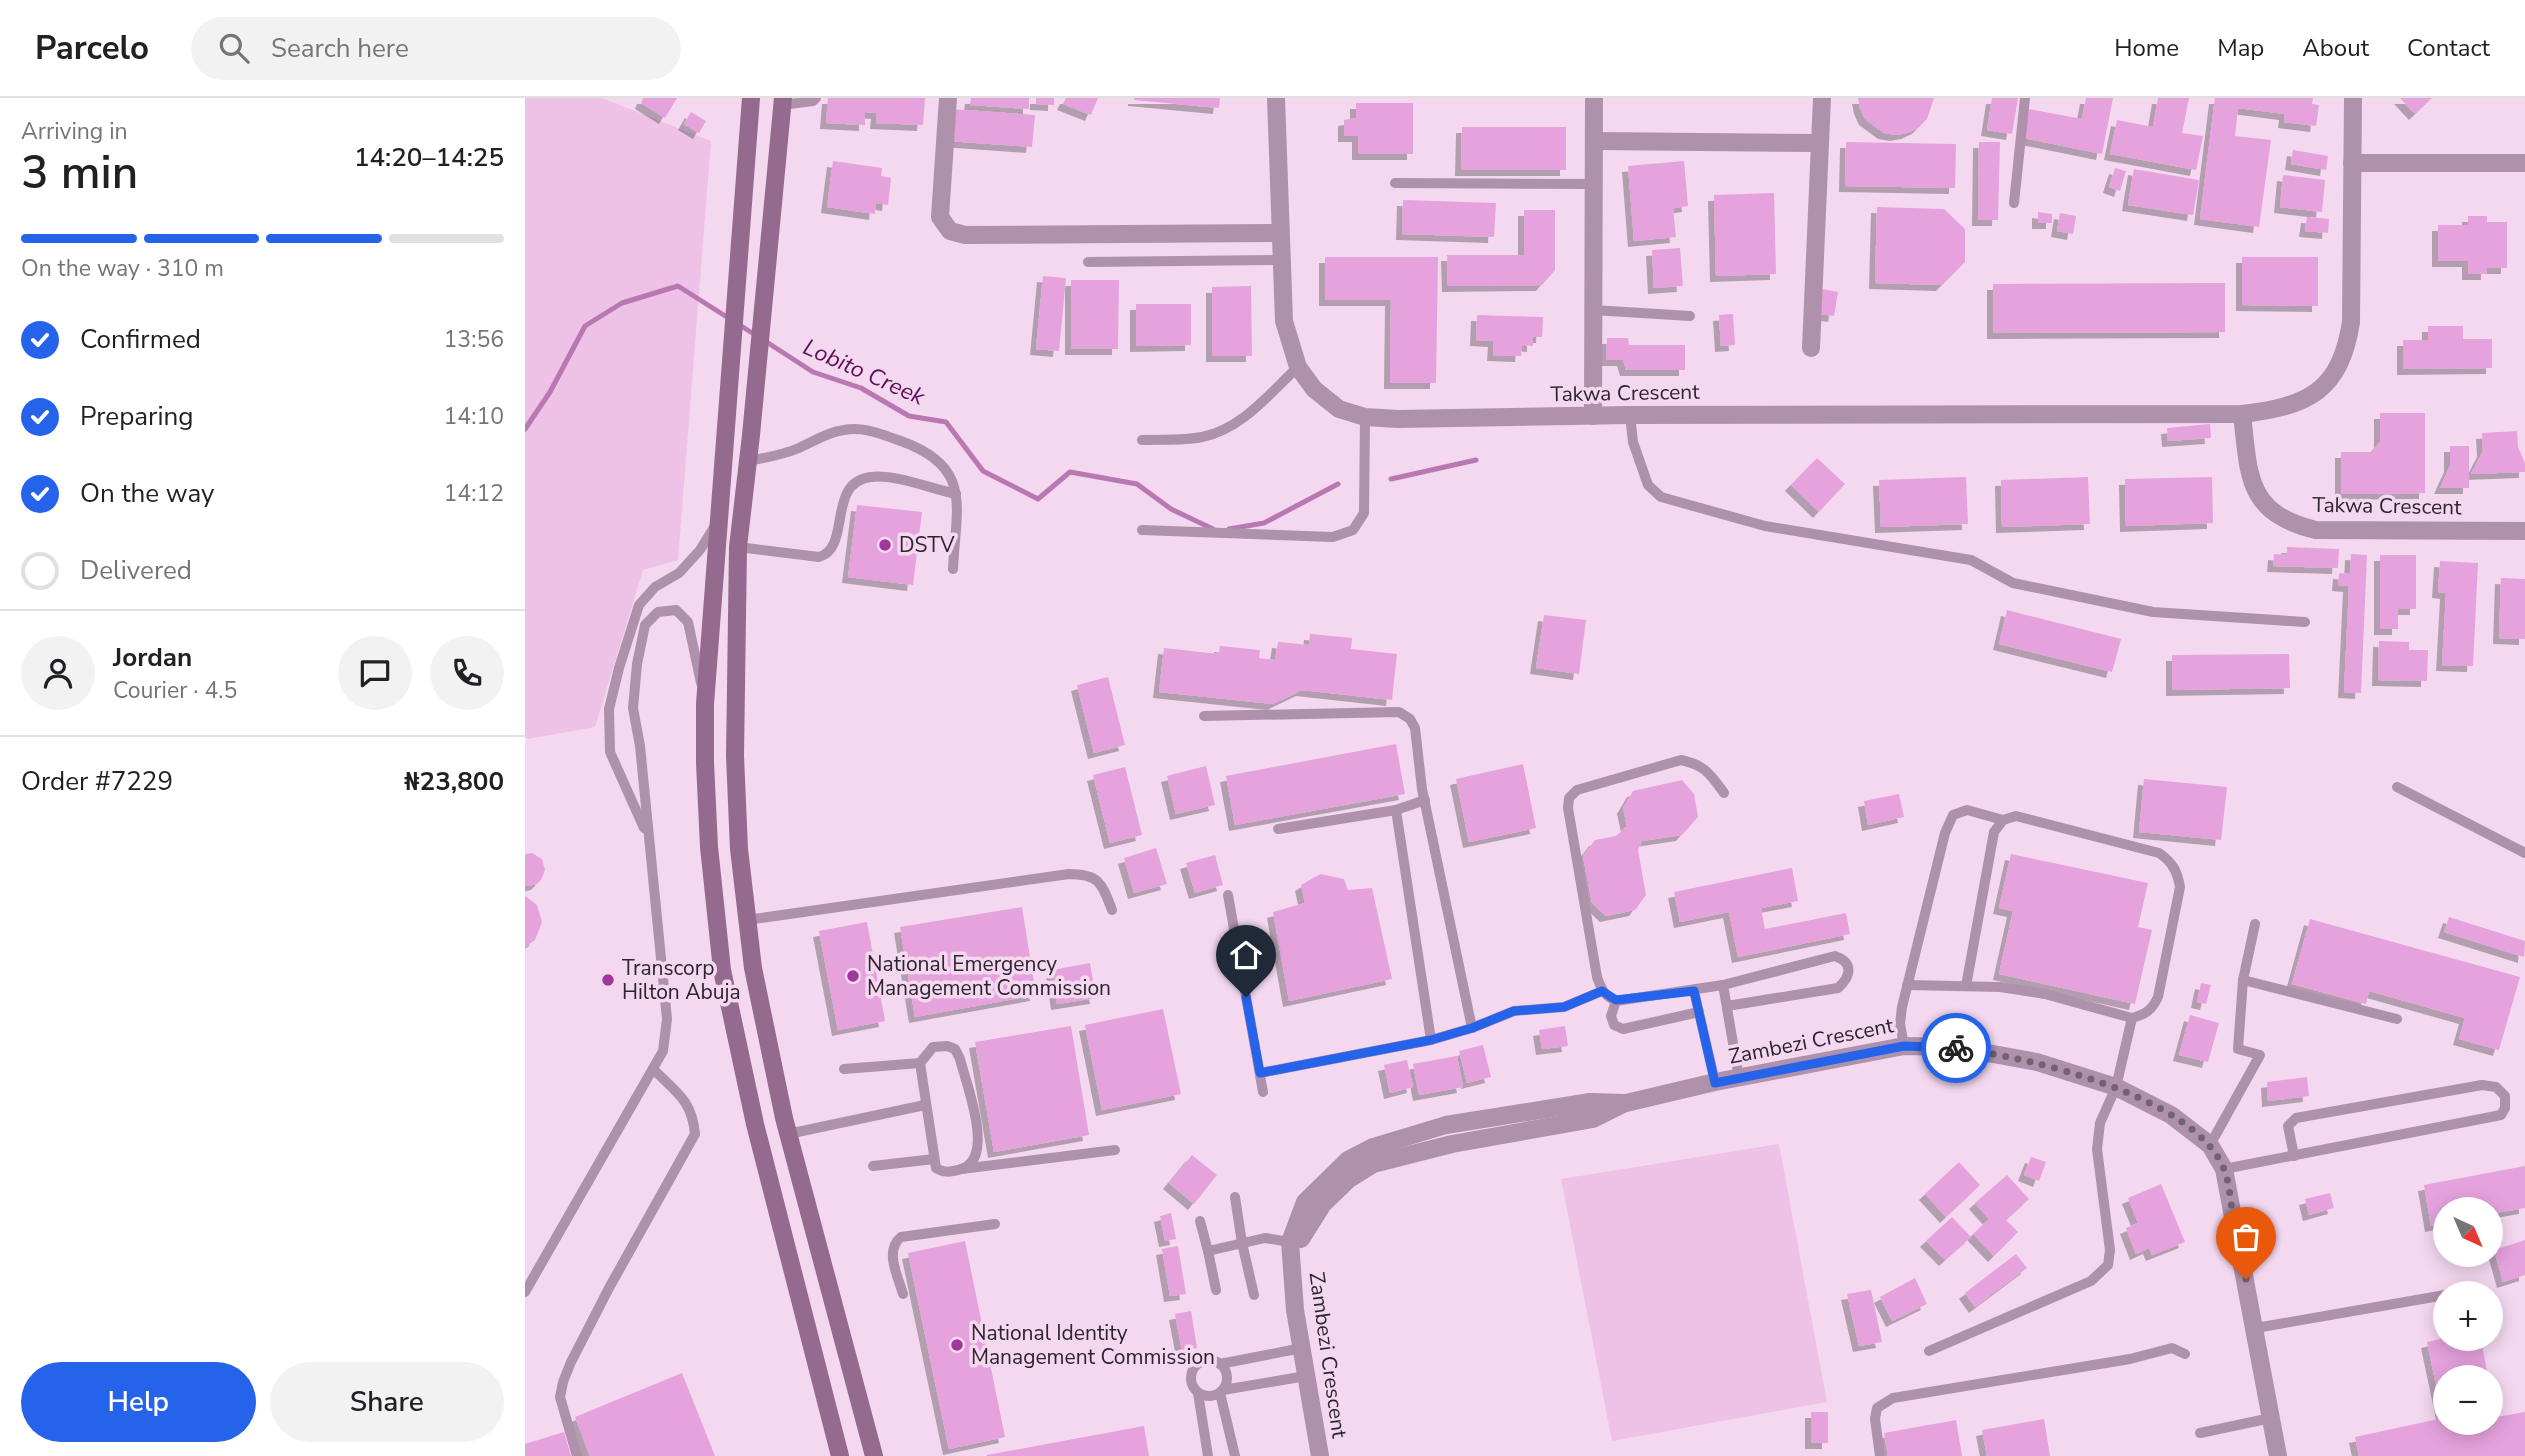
<!DOCTYPE html>
<meta charset="utf-8">
<style>
body{margin:0;font-family:"Nunito Sans",sans-serif;background:#f2f2f2;color:#202124;height:100vh;display:flex;flex-direction:column;font-size:26px;white-space:nowrap}
*{box-sizing:border-box;margin:0}
p{font-size:23px;color:#757577}
.icon{flex:none;width:38px;height:38px;fill:none;stroke:currentColor;stroke-width:2;stroke-linecap:round;stroke-linejoin:round}
.map{position:relative;flex:1;overflow:hidden}
.sheet{display:flex;flex-direction:column;background:#fff;width:525px}
.sheet>*{flex:none}
.needle{width:46px;rotate:136deg}
.controls{position:absolute;left:1908px;top:1099px;display:grid;gap:14px}
.controls a{display:grid;place-items:center;width:70px;height:70px;border-radius:50%;background:#fff;box-shadow:0 4px 18px #0003;font-size:35px}
.pin{position:absolute;display:grid;place-items:center;width:60px;height:60px;color:#fff;margin:-72px -30px;border-radius:50% 50% 50% 0;rotate:-45deg;box-shadow:0 0 7px #0007}
.pin .icon{rotate:45deg}
.courier{position:absolute;display:grid;place-items:center;width:70px;height:70px;margin:-35px;border:5px solid #2563eb;border-radius:50%;background:#fff;color:#222;box-shadow:0 2px 9px #0007}
.overview em{font-style:normal;font-weight:600}
.overview div{display:flex;flex-direction:column-reverse}
.overview{display:flex;align-items:center;justify-content:space-between;height:119px;padding:0 21px}
h1{font-size:46px;font-weight:600;line-height:52px}
.bar{display:grid;grid-template-columns:repeat(4,1fr);gap:10px 7px;align-content:center;height:84px;padding:0 21px}
.bar i{height:9px;border-radius:5px;background:#e0e0e0}
.bar .on{background:#2563eb}
.bar p{grid-column:span 4}
.line{display:flex;align-items:center;gap:18px;padding:0 21px;border-top:2px solid #e0e0e0}
.line div{flex:1}
.round{display:grid;place-items:center;flex:none;width:74px;height:74px;border-radius:37px;background:#f2f2f2}
ol{padding:0 21px;list-style:none}
li{display:flex;align-items:center;gap:21px;height:77px}
li p{margin-inline-start:auto}
li .icon{padding:7px;border-radius:50%;background:#2563eb;color:#fff;stroke-width:4}
li:last-child{color:#757577}
li i{width:38px;height:38px;border:4px solid #e0e0e0;border-radius:50%}
.cta{display:flex;gap:14px;margin-top:auto;padding:14px 21px}
.cta a{flex:1;height:80px;border-radius:42px;background:#2563eb;color:#fff;font-size:28px;font-weight:600;line-height:80px;text-align:center}
.cta a+a{background:#f2f2f2;color:#202124}
header{display:flex;align-items:center;gap:42px;box-sizing:border-box;height:98px;padding:0 35px;background:#fff;border-bottom:2px solid #e0e0e0}
header strong{font-size:33px}
nav{display:flex;gap:38px;margin-inline-start:auto;font-size:24px}
.search{width:490px;height:63px;background:#f2f2f2;display:flex;align-items:center;gap:18px;box-sizing:border-box;padding:0 24px;border-radius:38px;color:#757577;font-size:26px}
main{display:flex;flex:1;min-height:0}
.map>svg:first-child{display:block}
.green{fill:#eec2e7}
.lines{fill:none;stroke-linecap:round;stroke-linejoin:round}
.stream{stroke:#b978b1;stroke-width:5}
.building{fill:#e6a2dd;filter:url(#shadow)}
.service{stroke:#af91ab;stroke-width:10}
.minor{stroke:#af91ab;stroke-width:18}
.secondary{stroke:#956a8f;stroke-width:18}
.done{stroke:#736371;stroke-width:7;stroke-dasharray:0 12.6}
.route{stroke:#2563eb;stroke-width:9}
.poi-dot{fill:#a13798;stroke:#f4d8f0;stroke-width:2.5}
.labels{text-anchor:middle;dominant-baseline:central;stroke-width:7;stroke-linejoin:round;paint-order:stroke}
.street-label{font-size:21px;fill:#2e242d;stroke:#f4d8f0}
.poi-label{font-size:21px;fill:#2e242d;stroke:#f4d8f0;text-anchor:start}
.water-label{font-size:23px;font-style:italic;fill:#600f5a;stroke:#f4d8f0}
</style>
<header>
<strong>Parcelo</strong>
<div class="search"><svg class="icon" aria-label="search" viewBox="0 0 24 24"><circle cx="10" cy="10" r="6"/><path d="M15 15l6 6"/></svg>Search here</div>
<nav><a>Home</a><a>Map</a><a>About</a><a>Contact</a></nav>
</header>
<main>
<section class="sheet">
<div class="overview"><div><h1>3 min</h1><p>Arriving in</p></div><em>14:20–14:25</em></div>
<div class="bar"><i class="on"></i><i class="on"></i><i class="on"></i><i></i><p>On the way · 310 m</p></div>
<ol>
<li><svg class="icon" aria-label="check" viewBox="0 0 24 24"><path d="M5 12l5 5 9-10"/></svg>Confirmed<p>13:56</p></li>
<li><svg class="icon" aria-label="check" viewBox="0 0 24 24"><path d="M5 12l5 5 9-10"/></svg>Preparing<p>14:10</p></li>
<li><svg class="icon" aria-label="check" viewBox="0 0 24 24"><path d="M5 12l5 5 9-10"/></svg>On the way<p>14:12</p></li>
<li><i></i>Delivered</li>
</ol>
<div class="line" style="height:126px"><a class="round"><svg class="icon" aria-label="person" viewBox="0 0 24 24"><circle cx="12" cy="8" r="4"/><path d="M4 21q1-7 8-7t8 7"/></svg></a><div><b>Jordan</b><p>Courier · 4.5</p></div><a class="round"><svg class="icon" aria-label="chat" viewBox="0 0 24 24"><path d="M4 5h16v11H9l-5 4z"/></svg></a><a class="round"><svg class="icon" aria-label="phone" viewBox="0 0 24 24"><path d="M5 4h4l2 5-3 2q2 4 5 5l2-3 5 2v4C11 20 4 13 5 4z"/></svg></a></div>
<div class="line" style="height:91px"><div>Order #7229</div><b>₦23,800</b></div>
<div class="cta"><a>Help</a><a>Share</a></div>
</section>
<div class="map">
<svg width="2000" height="1358" viewBox="0 0 2000 1358">
<defs>
<filter id="shadow"><feDropShadow dx="-6" dy="6" stdDeviation="0" flood-color="#0004"/></filter>
</defs>
<rect width="100%" height="100%" fill="#f4d8f0"/>
<g class="green">
<polygon points="0,0 77,0 186,43 153,462 118,472 70,629 3,641 0,638"/>
<polygon points="1254,1046 1302,1304 1087,1343 1036,1081"/>
</g>
<g class="lines">
<g class="stream">
<polyline points="213,226 232,238"/>
<polyline points="240,243 288,274 336,290 384,318 421,324 458,373 513,401 545,374 612,386 646,411 688,431"/>
<polyline points="0,331 25,294 60,228 97,205 153,188 205,221"/>
<polyline points="866,381 951,362"/>
<polyline points="704,431 739,425 813,386"/>
</g>
</g>
<g class="building">
<polygon points="118,0 152,0 140,20 116,5"/>
<polygon points="303,0 400,0 398,27 351,25 352,15 340,14 340,27 301,25"/>
<polygon points="446,0 504,0 504,11 445,7"/>
<polygon points="511,0 529,0 529,7 511,6"/>
<polygon points="541,0 573,0 566,17 538,6"/>
<polygon points="609,0 695,0 694,10 609,2"/>
<polygon points="1333,0 1409,0 1402,21 1393,30 1382,35 1371,37 1359,35 1340,21 1335,10"/>
<polygon points="1467,0 1493,0 1487,36 1462,32"/>
<polygon points="1561,0 1588,0 1577,56 1498,40 1504,11 1557,21"/>
<polygon points="1633,0 1664,0 1657,35 1678,38 1671,72 1585,56 1592,22 1628,29"/>
<polygon points="1690,0 1788,0 1787,6 1794,7 1791,28 1759,24 1760,16 1713,10 1710,38 1746,42 1734,129 1675,121"/>
<polygon points="1875,0 1907,0 1890,16"/>
<polygon points="831,5 888,5 888,56 833,56 833,38 819,38 819,22 831,20"/>
<polygon points="425,11 510,17 507,49 423,43"/>
<polygon points="166,14 181,23 174,35 159,26"/>
<polygon points="937,29 1041,29 1041,72 936,72"/>
<polygon points="1321,44 1431,46 1430,90 1320,88"/>
<polygon points="1454,44 1475,44 1473,122 1453,122"/>
<polygon points="1768,52 1803,58 1801,72 1766,66"/>
<polygon points="308,63 357,70 356,78 366,80 363,107 351,105 350,116 302,109"/>
<polygon points="1159,63 1163,108 1148,110 1151,139 1109,143 1103,68"/>
<polygon points="1590,70 1601,73 1595,93 1584,89"/>
<polygon points="1609,71 1674,82 1668,117 1603,107"/>
<polygon points="1758,77 1800,82 1797,114 1755,109"/>
<polygon points="1249,95 1251,176 1191,178 1189,97"/>
<polygon points="878,102 971,105 969,139 877,136"/>
<polygon points="1352,109 1419,111 1440,131 1440,164 1417,187 1350,185"/>
<polygon points="999,112 1030,112 1030,172 1017,187 923,188 922,157 999,157"/>
<polygon points="1513,114 1527,116 1527,125 1513,125"/>
<polygon points="1535,115 1551,118 1548,136 1532,133"/>
<polygon points="1943,118 1962,118 1962,124 1982,124 1982,170 1962,170 1962,176 1943,176 1943,163 1913,163 1913,127 1943,127"/>
<polygon points="1782,119 1804,121 1803,135 1780,133"/>
<polygon points="1155,150 1158,188 1129,190 1127,152"/>
<polygon points="800,159 913,159 911,285 865,285 866,202 800,202"/>
<polygon points="1717,159 1793,159 1793,208 1717,207"/>
<polygon points="518,178 541,180 534,253 511,251"/>
<polygon points="546,182 594,182 593,251 546,251"/>
<polygon points="1700,185 1700,234 1468,235 1468,186"/>
<polygon points="726,188 727,258 687,258 687,189"/>
<polygon points="1298,191 1313,194 1309,218 1294,216"/>
<polygon points="611,206 666,206 666,247 611,248"/>
<polygon points="1208,216 1210,247 1196,248 1194,217"/>
<polygon points="952,217 1018,219 1017,239 1008,239 1008,248 997,247 996,258 968,257 969,243 951,242"/>
<polygon points="1903,228 1938,228 1938,241 1967,241 1967,270 1878,271 1878,242 1903,242"/>
<polygon points="1082,240 1103,240 1104,247 1160,247 1160,272 1101,272 1098,262 1081,262"/>
<polygon points="1855,315 1900,315 1900,395 1816,396 1816,354 1847,354 1855,344"/>
<polygon points="1685,326 1686,340 1643,343 1642,330"/>
<polygon points="1992,333 1993,349 2000,365 2000,374 1946,376 1958,353 1957,335"/>
<polygon points="1925,348 1944,348 1944,390 1915,390 1925,368"/>
<polygon points="1292,360 1320,386 1294,414 1266,387"/>
<polygon points="1441,379 1443,426 1356,429 1354,382"/>
<polygon points="1563,379 1565,426 1477,429 1476,382"/>
<polygon points="1687,379 1688,425 1601,428 1600,381"/>
<polygon points="332,407 397,414 388,487 323,479"/>
<polygon points="1762,449 1814,451 1813,470 1748,468 1749,456 1762,457"/>
<polygon points="1826,456 1842,457 1836,595 1819,594 1824,488 1813,487 1814,475 1825,476"/>
<polygon points="1855,457 1891,457 1891,511 1873,511 1873,531 1855,531"/>
<polygon points="1915,463 1953,465 1948,568 1917,567 1921,495 1913,494"/>
<polygon points="1976,480 2000,481 2000,541 1974,540"/>
<polygon points="1482,512 1596,541 1587,574 1474,546"/>
<polygon points="1019,517 1061,522 1054,576 1011,570"/>
<polygon points="785,536 827,540 826,551 872,556 867,602 777,592 748,606 634,594 639,550 694,556 695,548 735,552 734,560 750,562 753,544 784,547"/>
<polygon points="1854,543 1884,544 1884,552 1903,552 1902,583 1853,582"/>
<polygon points="1764,556 1765,590 1647,592 1647,557"/>
<polygon points="583,579 600,647 569,655 552,587"/>
<polygon points="871,646 880,696 710,727 701,678"/>
<polygon points="998,666 1011,730 944,744 931,681"/>
<polygon points="681,668 690,707 651,716 642,678"/>
<polygon points="600,669 617,737 585,745 568,677"/>
<polygon points="1619,681 1702,689 1696,742 1614,734"/>
<polygon points="1157,682 1169,696 1173,719 1157,737 1117,743 1113,752 1121,797 1110,812 1081,818 1067,805 1058,758 1070,742 1091,738 1102,728 1098,710 1108,693"/>
<polygon points="1374,696 1379,719 1343,727 1339,703"/>
<polygon points="631,750 642,786 609,795 599,760"/>
<polygon points="7,755 17,761 20,772 16,782 12,786 2,788 0,788 0,756"/>
<polygon points="1486,756 1623,785 1613,829 1627,832 1610,906 1474,876 1488,813 1474,810"/>
<polygon points="690,757 698,787 670,795 661,765"/>
<polygon points="1267,770 1273,803 1236,810 1240,831 1321,815 1325,836 1213,859 1204,814 1155,824 1149,794"/>
<polygon points="795,776 819,781 823,792 847,790 867,881 764,903 748,814 780,805 776,787"/>
<polygon points="0,798 12,807 17,824 10,842 0,849"/>
<polygon points="497,809 511,897 390,919 375,829"/>
<polygon points="1924,819 2000,843 1999,859 1919,834"/>
<polygon points="1785,821 1995,879 1974,952 1934,941 1940,920 1844,893 1841,906 1767,886"/>
<polygon points="342,824 360,923 313,932 294,833"/>
<polygon points="565,865 571,900 532,906 527,872"/>
<polygon points="1676,885 1686,887 1681,906 1672,904"/>
<polygon points="638,911 656,996 577,1012 560,927"/>
<polygon points="1665,917 1694,925 1683,964 1654,957"/>
<polygon points="546,928 564,1037 469,1054 450,944"/>
<polygon points="1040,928 1043,948 1017,951 1014,932"/>
<polygon points="958,947 966,979 942,985 934,953"/>
<polygon points="932,958 938,989 894,997 888,966"/>
<polygon points="882,962 888,989 865,995 859,967"/>
<polygon points="1782,979 1784,998 1743,1003 1742,984"/>
<polygon points="667,1057 692,1077 669,1106 644,1085"/>
<polygon points="1506,1059 1521,1064 1514,1083 1499,1077"/>
<polygon points="1434,1064 1455,1087 1421,1119 1400,1096"/>
<polygon points="2000,1068 2000,1110 1965,1116 1965,1111 1920,1111 1920,1125 1906,1128 1899,1087"/>
<polygon points="1482,1077 1504,1101 1481,1122 1493,1134 1469,1158 1448,1136 1464,1121 1450,1105"/>
<polygon points="1636,1086 1660,1144 1627,1157 1624,1150 1611,1156 1601,1130 1613,1125 1603,1100"/>
<polygon points="1805,1095 1809,1110 1784,1117 1780,1101"/>
<polygon points="646,1115 651,1141 640,1143 635,1118"/>
<polygon points="1427,1119 1446,1139 1420,1162 1401,1143"/>
<polygon points="2000,1142 2000,1177 1978,1184 1969,1152"/>
<polygon points="440,1143 480,1339 424,1351 383,1155"/>
<polygon points="653,1148 661,1196 645,1198 637,1151"/>
<polygon points="1491,1156 1502,1170 1450,1209 1440,1195"/>
<polygon points="1390,1180 1402,1206 1367,1223 1355,1199"/>
<polygon points="1346,1192 1357,1244 1334,1248 1322,1196"/>
<polygon points="666,1213 672,1250 657,1253 650,1216"/>
<polygon points="1920,1240 1956,1241 1963,1279 1920,1279 1920,1325 1965,1325 1966,1295 1971,1319 2000,1314 2000,1358 1834,1358 1830,1339 1918,1320 1902,1244"/>
<polygon points="157,1275 190,1358 65,1358 50,1319"/>
<rect x="1286" y="1314" width="17" height="31"/>
<polygon points="1519,1321 1525,1358 1462,1358 1457,1332"/>
<polygon points="1431,1322 1437,1358 1363,1358 1359,1335"/>
<polygon points="619,1328 624,1358 462,1358 462,1357"/>
<polygon points="39,1334 46,1358 0,1358 0,1346"/>
</g>
<g class="lines">
<g class="service">
<polyline points="257,7 288,3 291,0"/>
<polyline points="870,85 1068,86"/>
<polyline points="1489,105 1500,0"/>
<polyline points="563,164 756,162"/>
<polyline points="1068,212 1165,218"/>
<polyline points="1105,317 1108,344 1123,387 1136,399 1240,428 1446,462 1488,485 1628,514 1780,524"/>
<path d="M617,342C636,341 658,343 677,339C717,331 745,295 773,269"/>
<path d="M222,363C241,360 257,357 274,350C289,343 303,334 319,332C339,328 358,337 376,343C448,369 431,408 428,471"/>
<polyline points="617,432 808,439 828,432 839,415 840,319"/>
<path d="M213,449L294,459C327,450 301,384 346,379C370,376 407,391 431,396"/>
<polyline points="679,618 874,614 885,621 890,630 897,691 947,930"/>
<polyline points="1872,689 2000,755"/>
<path d="M1199,695C1185,676 1180,667 1156,662L1052,692L1044,700L1043,710L1072,879C1076,890 1079,898 1091,903L1198,887L1310,858C1329,865 1326,878 1313,890L1202,908"/>
<polyline points="871,712 906,942"/>
<polyline points="119,730 85,654 84,611 94,570 114,507 130,489 154,475 175,452 191,426"/>
<polyline points="753,731 871,712 900,702"/>
<polyline points="703,797 738,994"/>
<path d="M222,822L544,776C575,776 577,786 587,812"/>
<polyline points="1718,882 1730,826"/>
<polyline points="1198,887 1214,980"/>
<polyline points="1382,887 1475,889 1520,896 1607,920"/>
<polyline points="1169,893 1190,984"/>
<polyline points="1091,903 1086,918 1089,927 1098,931 1174,914"/>
<path d="M422,948L430,951L435,961C441,986 473,1065 433,1072C424,1074 419,1075 411,1070L395,965L408,949Z"/>
<polyline points="1379,948 1375,926 1377,909 1420,735 1428,717 1442,712 1478,722"/>
<polyline points="319,971 395,965"/>
<polyline points="735,975 906,942 947,930 989,913 1039,909 1077,893"/>
<polyline points="263,1036 400,1007"/>
<polyline points="1685,1047 1735,957 1713,951 1718,882 1872,921"/>
<polyline points="348,1068 409,1061"/>
<polyline points="437,1071 590,1052"/>
<polyline points="1699,1071 1976,1017 1980,1010 1980,998 1971,989 1957,987 1771,1020 1763,1028 1769,1058"/>
<polyline points="710,1099 717,1145 729,1197"/>
<polyline points="675,1123 683,1153"/>
<polyline points="691,1192 683,1153 740,1140 765,1144"/>
<polyline points="0,1194 138,953 142,921 115,648 108,610 112,566 120,527 133,514 151,512 163,524 176,585"/>
<polyline points="1929,1195 1933,1195"/>
<path d="M378,1196C373,1178 359,1153 376,1139L470,1126"/>
<polyline points="1731,1230 1920,1197"/>
<path d="M1404,1253L1566,1183L1583,1167L1585,1152L1572,1051L1575,1025L1591,989L1607,920C1621,916 1627,912 1633,899L1655,789C1652,772 1647,764 1634,755L1491,718L1478,722L1469,734L1441,888"/>
<circle cx="684" cy="1280" r="18"/>
<polyline points="695,1266 777,1250"/>
<polyline points="698,1292 781,1278"/>
<polyline points="673,1295 683,1358"/>
<polyline points="695,1295 710,1358"/>
<polyline points="1675,1335 1746,1320"/>
<path d="M52,1358L35,1299L38,1284L46,1264L84,1190L170,1036C167,1002 151,994 128,971"/>
<polyline points="1355,1358 1350,1321 1352,1310 1368,1300 1605,1261 1647,1250 1660,1256"/>
</g>
<g class="minor">
<polyline points="423,0 415,119 425,133 440,137 755,135"/>
<path d="M751,0L759,223L773,269L789,291L814,311L840,319L873,321L1105,317L1717,316C1783,308 1815,294 1826,224L1828,0"/>
<polyline points="1069,43 1295,45"/>
<polyline points="1827,65 2000,65"/>
<polyline points="1286,250 1297,0"/>
<path d="M1717,316C1724,378 1721,415 1791,432L2000,433"/>
<polyline points="1068,318 1069,0"/>
<polyline points="776,1141 798,1106 824,1081 848,1066 927,1046 1068,1021 1098,1006"/>
<polyline points="795,1358 770,1212 765,1144 780,1104 823,1062 848,1049 921,1027 1065,1004 1101,1005 1190,984 1379,948 1429,949 1512,964 1591,989 1646,1017 1685,1047 1699,1071 1753,1358"/>
</g>
<g class="secondary">
<polyline points="226,0 180,606 180,665 184,749 197,872 230,1026 315,1358"/>
<polyline points="258,0 226,337 213,449 210,658 214,751 228,870 259,1020 349,1358"/>
</g>
</g>
<g class="lines">
<path class="done" d="M1431,950C1502,959 1669,997 1699,1071C1704,1083 1705,1099 1707,1112C1712,1135 1716,1158 1721,1181"/>
<polyline class="route" points="721,899 735,975 906,942 947,930 989,913 1039,909 1077,893 1091,902 1169,893 1190,985 1379,948 1431,950"/>
</g>
<g class="poi-dot">
<circle cx="360" cy="447" r="7"/>
<circle cx="328" cy="878" r="7"/>
<circle cx="83" cy="882" r="7"/>
<circle cx="432" cy="1247" r="7"/>
</g>
<g class="labels">
<g class="street-label">
<text transform="translate(1100 295) rotate(-1)">Takwa Crescent</text>
<text transform="translate(1862 408) rotate(1)">Takwa Crescent</text>
<text transform="translate(1286 943) rotate(-11)">Zambezi Crescent</text>
<text transform="translate(803 1257) rotate(82)">Zambezi Crescent</text>
</g>
<g class="poi-label">
<text x="374" y="447">DSTV</text>
<text x="342" y="866">National Emergency<tspan x="342" dy="24">Management Commission</tspan></text>
<text x="97" y="870">Transcorp<tspan x="97" dy="24">Hilton Abuja</tspan></text>
<text x="446" y="1235">National Identity<tspan x="446" dy="24">Management Commission</tspan></text>
</g>
<g class="water-label">
<text transform="translate(339 274) rotate(24)">Lobito Creek</text>
</g>
</g>
</svg>
<div class="controls">
<a><svg class="needle" viewBox="-14 -14 28 28"><path d="M0-13l5 13h-10z" fill="#e53935"/><path d="M0 13l5-13h-10z" fill="#757577"/></svg></a>
<a>+</a>
<a>−</a>
</div>
<div class="pin" style="left:1721px;top:1181px;background:#ea580c"><svg class="icon" aria-label="bag" viewBox="0 0 24 24"><path d="M5 8h14l-1 12H6zM9 8a3 3 0 0 1 6 0"/></svg></div>
<div class="pin" style="left:721px;top:899px;background:#1f2937"><svg class="icon" aria-label="home" viewBox="0 0 24 24"><path d="M3 11l9-7 9 7M6 9v11h12V9"/></svg></div>
<div class="courier" style="left:1431px;top:950px"><svg class="icon" aria-label="bike" viewBox="0 0 24 24"><circle cx="6" cy="16" r="4"/><circle cx="18" cy="16" r="4"/><path d="M6 16l4-8h5l3 8M10 8l3 8H6M13 5h3"/></svg></div>
</div>
</main>
